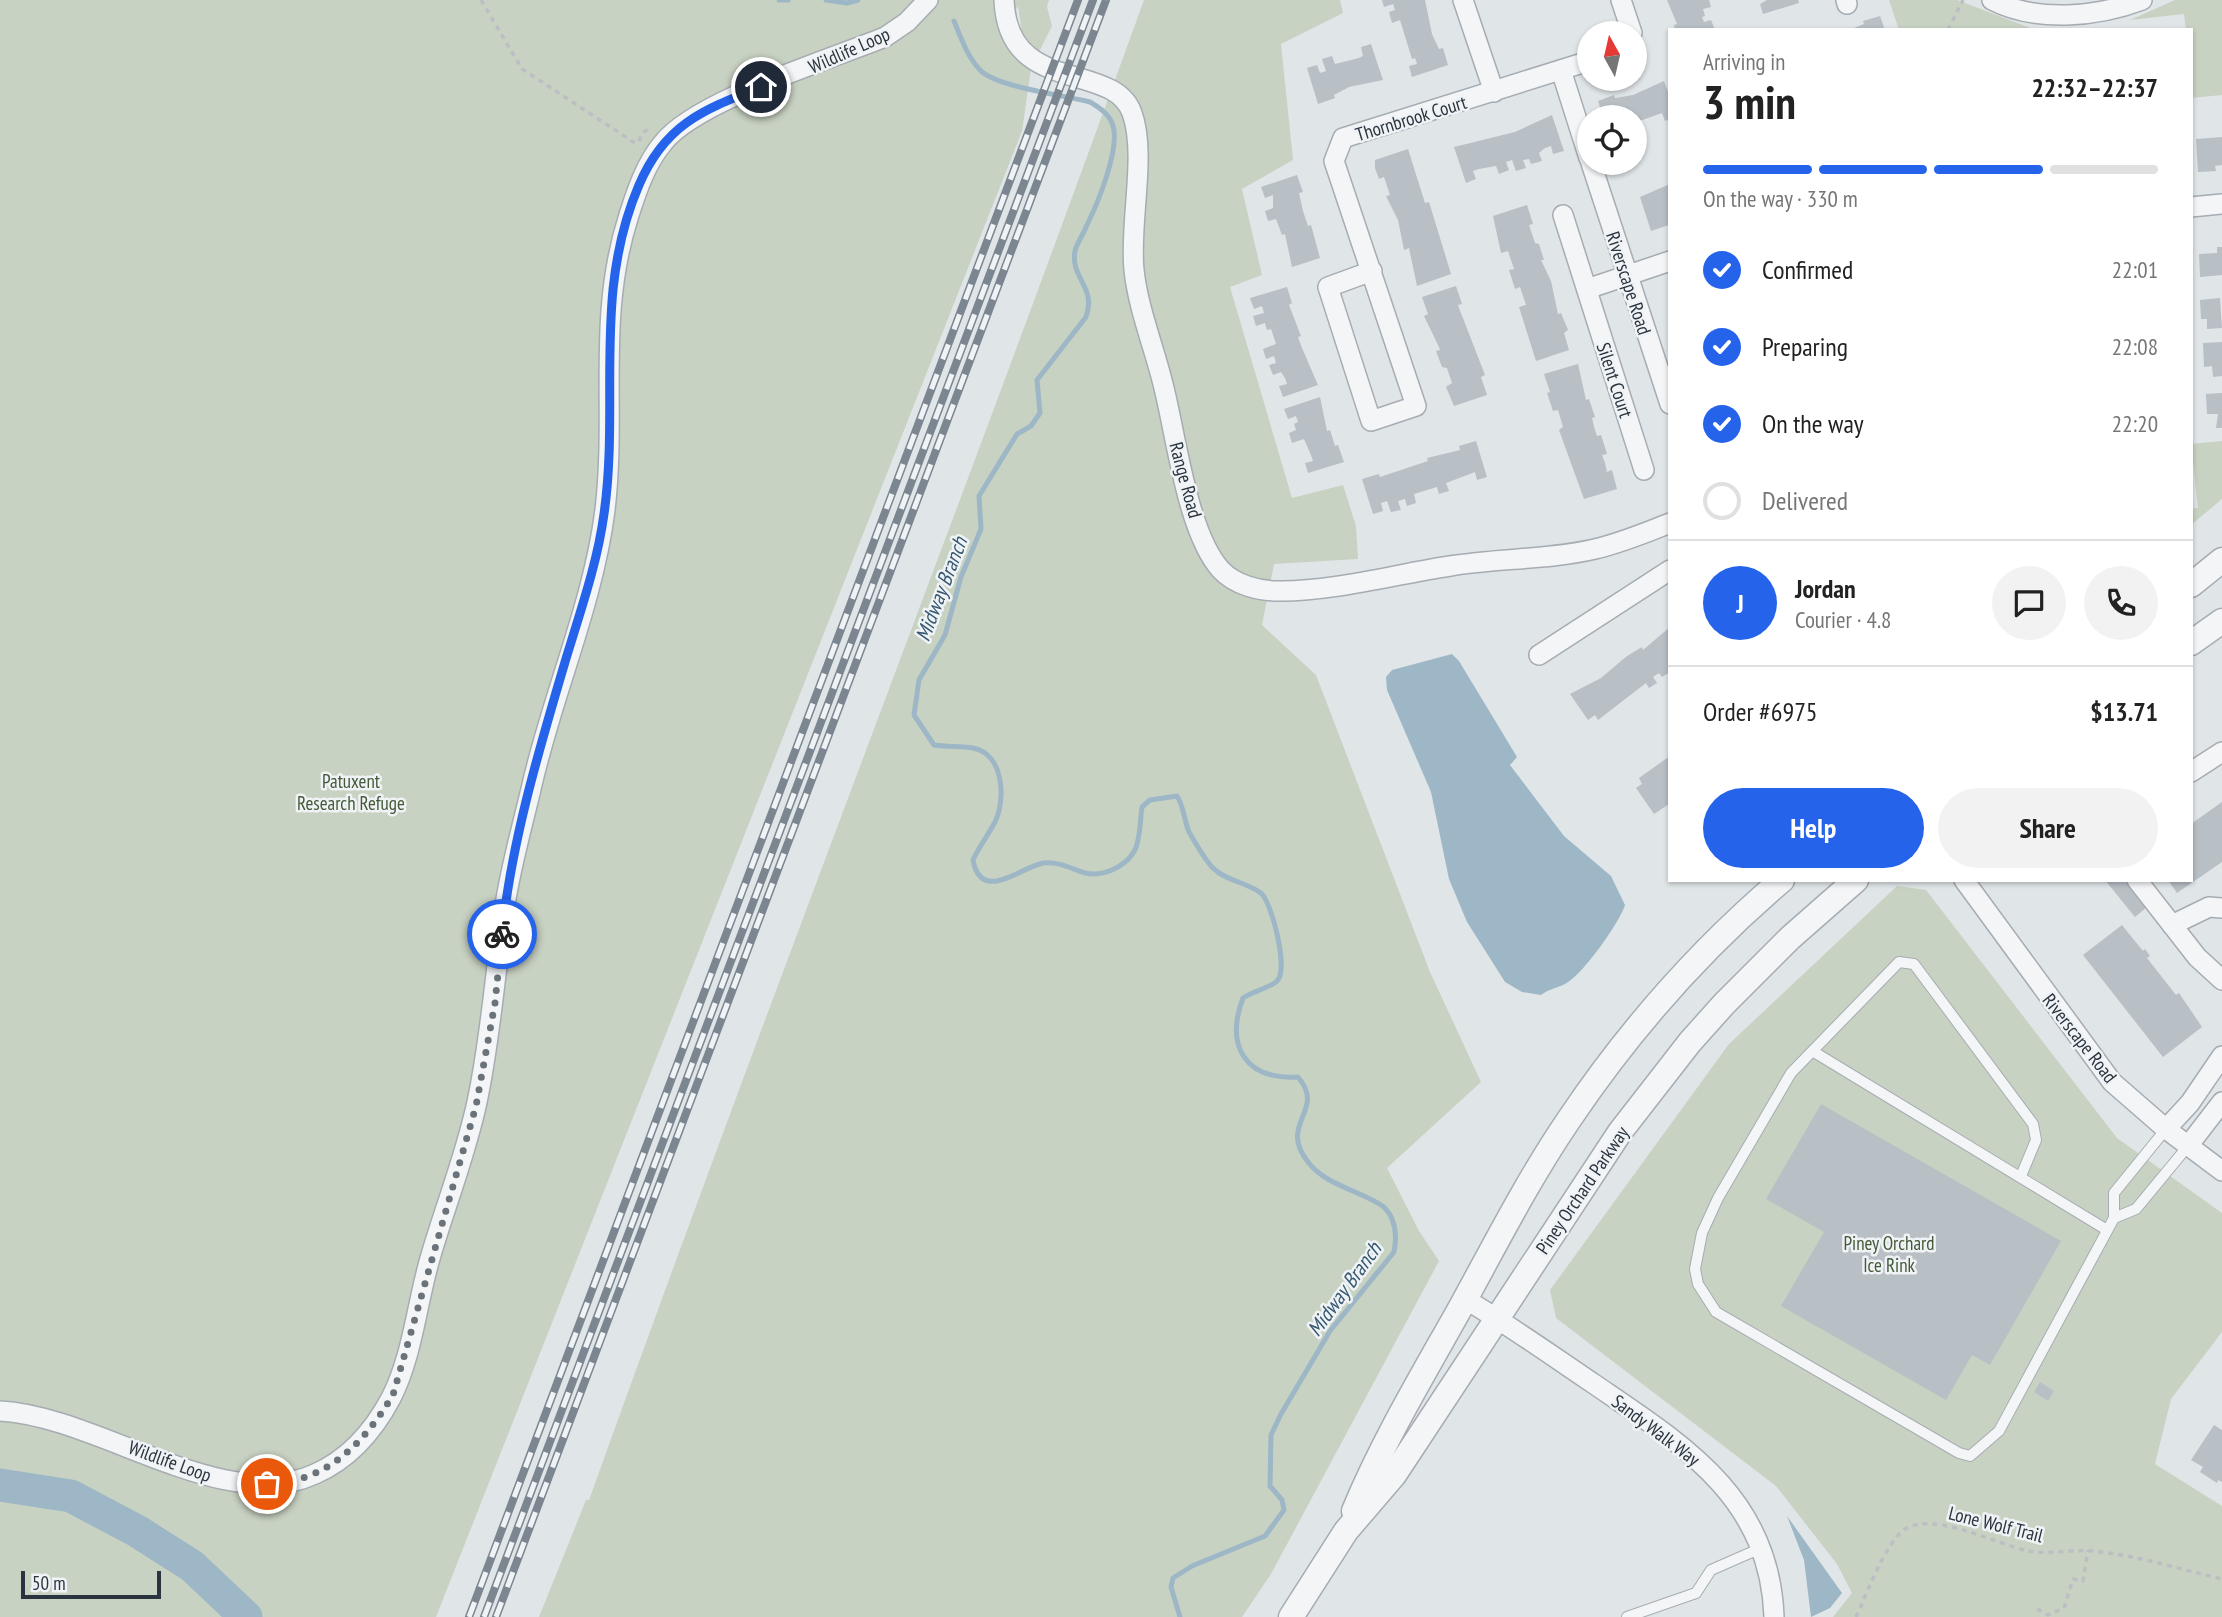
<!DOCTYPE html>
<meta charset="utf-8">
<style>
body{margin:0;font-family:"PT Sans Narrow",sans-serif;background:#f2f2f2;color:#222;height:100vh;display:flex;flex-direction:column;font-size:26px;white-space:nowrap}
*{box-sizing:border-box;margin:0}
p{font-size:23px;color:#767676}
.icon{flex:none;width:38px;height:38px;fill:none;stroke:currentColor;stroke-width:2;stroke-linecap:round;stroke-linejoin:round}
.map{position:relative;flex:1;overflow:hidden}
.details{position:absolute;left:1668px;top:28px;width:525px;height:854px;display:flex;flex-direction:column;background:#fff;border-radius:0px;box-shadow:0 2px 5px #0004}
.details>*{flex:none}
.needle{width:46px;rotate:352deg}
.buttons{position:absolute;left:1577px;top:21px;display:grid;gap:14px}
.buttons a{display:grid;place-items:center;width:70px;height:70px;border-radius:50%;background:#fff;box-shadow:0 2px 5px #0004;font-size:35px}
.scale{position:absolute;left:21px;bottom:18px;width:140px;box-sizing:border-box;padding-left:7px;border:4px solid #2a343f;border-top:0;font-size:19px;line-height:24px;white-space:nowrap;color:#2a343f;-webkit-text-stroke:5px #f0f3f6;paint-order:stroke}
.pin{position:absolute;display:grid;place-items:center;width:60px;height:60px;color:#fff;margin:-30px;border:4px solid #fff;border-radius:50%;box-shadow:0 2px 7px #0007}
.courier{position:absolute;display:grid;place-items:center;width:70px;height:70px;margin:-35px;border:5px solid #2563eb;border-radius:50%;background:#fff;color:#222;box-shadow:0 2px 9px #0007}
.overview em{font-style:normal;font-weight:600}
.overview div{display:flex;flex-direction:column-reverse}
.overview{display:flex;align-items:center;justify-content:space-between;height:119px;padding:0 35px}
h1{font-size:46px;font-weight:600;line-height:52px}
.bar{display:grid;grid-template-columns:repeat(4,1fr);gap:10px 7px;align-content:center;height:84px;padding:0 35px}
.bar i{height:9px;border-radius:5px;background:#e0e0e0}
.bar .current{background:#2563eb}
.bar p{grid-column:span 4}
.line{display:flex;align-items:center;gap:18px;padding:0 35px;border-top:2px solid #e0e0e0}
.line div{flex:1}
.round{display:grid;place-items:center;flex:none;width:74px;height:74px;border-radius:37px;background:#f2f2f2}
ol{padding:0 35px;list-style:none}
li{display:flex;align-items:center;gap:21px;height:77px}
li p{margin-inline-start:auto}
li .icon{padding:7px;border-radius:50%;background:#2563eb;color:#fff;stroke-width:4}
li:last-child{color:#767676}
li i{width:38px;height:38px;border:4px solid #e0e0e0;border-radius:50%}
.action{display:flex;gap:14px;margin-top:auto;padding:14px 35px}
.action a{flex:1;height:80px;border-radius:42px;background:#2563eb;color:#fff;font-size:28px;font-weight:600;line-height:80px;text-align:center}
.action a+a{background:#f2f2f2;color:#222}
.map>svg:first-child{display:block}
.green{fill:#c8d2c2}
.water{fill:#9db7c7}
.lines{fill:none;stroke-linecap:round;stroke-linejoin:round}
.stream{stroke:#9db7c7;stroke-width:5}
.river{stroke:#9db7c7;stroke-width:33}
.building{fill:#b8bfc5}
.service-casing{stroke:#a6acb2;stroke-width:12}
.minor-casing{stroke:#a6acb2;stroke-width:22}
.tertiary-casing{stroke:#a6acb2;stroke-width:27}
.path{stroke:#bbbfc3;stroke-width:3.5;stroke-dasharray:5 5;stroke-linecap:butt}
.service{stroke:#f3f5f7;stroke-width:10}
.minor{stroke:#f3f5f7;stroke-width:19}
.tertiary{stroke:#f3f5f7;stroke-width:24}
.rail-casing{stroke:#7b8691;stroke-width:8}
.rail{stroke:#f0f3f6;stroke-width:5;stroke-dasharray:16;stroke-linecap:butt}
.done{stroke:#6a727a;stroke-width:7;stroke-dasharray:0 12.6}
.route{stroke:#2563eb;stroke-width:9}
.labels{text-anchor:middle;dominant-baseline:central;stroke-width:5;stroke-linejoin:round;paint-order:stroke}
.street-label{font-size:19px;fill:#2a343f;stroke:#f0f3f6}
.park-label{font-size:19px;fill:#435a38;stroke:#f0f3f6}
.water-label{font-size:21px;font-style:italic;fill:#365871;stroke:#f0f3f6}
</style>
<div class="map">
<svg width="2222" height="1617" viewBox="0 0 2222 1617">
<rect width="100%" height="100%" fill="#e0e5e8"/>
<g class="green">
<path d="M0,0H1049L1047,7L1052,26L1039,52L1023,40L1018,6C998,43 1001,43 1031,69L1022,131L436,1617H0Z"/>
<path d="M1144,0H1340L1343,13L1281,44L1293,160L1242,189L1262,275L1230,287L1292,498L1343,485L1356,526L1358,559L1274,564L1262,625L1316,675L1430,972L1481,1082L1387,1168L1419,1231L1439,1261L1271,1574L1242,1617H539L586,1500H589C769,998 963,502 1144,0Z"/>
<polygon points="1889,0 1957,0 2036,30 1899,30"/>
<polygon points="2175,0 2222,0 2222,95 2191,98 2191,30 2186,30 2184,14 2130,20"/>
<polygon points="2222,441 2222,499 2191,525 2191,509 2198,508 2191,444"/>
<polygon points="1897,886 1926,890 2117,1138 2222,1213 2222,1332 2171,1399 2155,1464 2222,1506 2222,1617 1833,1617 1852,1593 1837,1564 1776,1486 1556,1318 1550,1290 1729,1044"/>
</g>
<g class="water">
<path d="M1452,654L1459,661L1517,757L1510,765L1564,836L1611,876L1625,905C1620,922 1582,976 1565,984C1557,988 1549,989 1541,995L1522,992L1505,982L1467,922L1449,879L1431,792L1387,690L1386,677L1392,670Z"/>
<polygon points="1787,1516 1842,1593 1830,1608 1811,1617 1804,1560"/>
</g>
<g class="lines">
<g class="stream">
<polyline points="779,0 788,0"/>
<polyline points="826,0 847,3 858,0"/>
<path d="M954,21C961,38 967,56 980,70C996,87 1063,95 1090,102C1098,107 1108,113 1112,123C1122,146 1097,205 1086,227C1083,235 1077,243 1075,251C1070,278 1097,287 1086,317L1037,380L1040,413L1031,426L1017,434L979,496L981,529L961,577L945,635L919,680L914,715L934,745C947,747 961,746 973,748C1004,754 1006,799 995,822C988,835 979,847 973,860C981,904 1021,867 1043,863C1058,861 1072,869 1085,873C1095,875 1103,874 1112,870C1143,856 1138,836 1142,807L1150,800L1177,796C1184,807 1184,820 1189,832C1195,842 1205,860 1213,868C1226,881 1246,882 1261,893C1272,903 1289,970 1277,981C1270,988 1253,991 1243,998C1225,1046 1245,1080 1298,1077C1327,1111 1277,1123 1308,1162C1326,1186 1360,1190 1384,1207C1396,1219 1397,1236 1394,1252L1330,1331L1281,1414L1271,1435L1270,1486L1282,1500L1284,1510L1265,1536L1192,1566L1173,1578L1171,1587L1180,1617"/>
</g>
<polyline class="river" points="0,1485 71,1496 137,1531 192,1566 246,1617"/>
</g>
<g class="building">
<polygon points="1382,0 1425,0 1432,34 1439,49 1443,48 1448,65 1412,77 1409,66 1417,64 1415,58 1412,59 1400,20 1392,23 1389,12 1395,10 1393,4 1384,7"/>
<polygon points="1667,0 1709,0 1711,7 1703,9 1705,16 1702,17 1704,22 1711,20 1715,30 1675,30 1674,25 1677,24"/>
<polygon points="1767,0 1798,0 1799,3 1763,14 1760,4"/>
<polygon points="1880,16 1885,30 1849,30 1864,24 1863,21"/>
<polygon points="1371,44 1383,80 1349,87 1334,95 1335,98 1318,104 1307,68 1317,65 1320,73 1326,71 1322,59 1332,56 1335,64 1359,58 1363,56 1361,47"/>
<polygon points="1664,81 1670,97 1670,119 1665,121 1662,113 1634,123 1634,117 1603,117 1598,101 1614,95 1615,98 1633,95"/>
<polygon points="1552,115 1564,151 1553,154 1551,146 1545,148 1539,153 1542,161 1531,164 1529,159 1523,160 1526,168 1516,171 1512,160 1506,162 1509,170 1499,174 1496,166 1479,169 1473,171 1476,179 1466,183 1454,147 1515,132"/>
<polygon points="2222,137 2222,165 2215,166 2216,171 2198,172 2196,139"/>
<polygon points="1408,149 1425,203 1429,202 1451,274 1417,286 1409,248 1404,250 1398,220 1386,196 1390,195 1384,177 1379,179 1375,168 1375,160"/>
<polygon points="1297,175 1303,192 1299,193 1303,211 1308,226 1311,225 1320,258 1292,267 1285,234 1282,235 1276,219 1268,221 1265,211 1273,208 1273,195 1265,198 1261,187"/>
<polygon points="1670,184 1669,225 1651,231 1640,197"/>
<polygon points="1527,205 1533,224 1529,225 1535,243 1539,244 1544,260 1541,260 1551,281 1558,314 1561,313 1568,330 1564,333 1569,350 1536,361 1519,307 1526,305 1520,287 1515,289 1509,270 1514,269 1508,251 1501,253 1493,216"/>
<polygon points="2217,247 2222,247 2222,275 2200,277 2199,254 2217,253"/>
<polygon points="1456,286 1462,304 1458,305 1459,308 1485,375 1481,377 1487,395 1454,406 1446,387 1452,383 1447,368 1442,367 1436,351 1440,350 1439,347 1424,316 1428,314 1422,297"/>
<polygon points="1287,287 1292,303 1289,305 1301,336 1298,337 1302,348 1318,385 1283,397 1279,386 1287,384 1285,378 1281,372 1273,375 1269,365 1276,363 1274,356 1266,359 1263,349 1276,344 1271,329 1267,330 1265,323 1256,326 1253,316 1264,313 1262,306 1254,309 1250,298"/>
<polygon points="2220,298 2222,328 2207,329 2207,319 2201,319 2200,300"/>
<polygon points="2222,342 2222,376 2213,377 2212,366 2204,367 2203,343"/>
<polygon points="1578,364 1586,400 1589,399 1595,417 1592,418 1594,427 1597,436 1601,435 1607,454 1602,455 1605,463 1607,472 1612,470 1617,489 1584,499 1559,430 1563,427 1558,410 1553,411 1547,393 1550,392 1544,374"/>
<polygon points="2222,393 2222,428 2216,428 2218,414 2207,414 2206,394"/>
<polygon points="1320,397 1327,431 1330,430 1335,446 1338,445 1344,462 1308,473 1305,463 1313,461 1311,455 1304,439 1292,443 1289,433 1296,430 1294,424 1298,422 1296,416 1288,419 1284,409"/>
<polygon points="1476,441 1487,477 1477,480 1475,472 1446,483 1449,491 1439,494 1437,487 1414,494 1416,503 1407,506 1405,499 1398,501 1401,510 1391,512 1387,501 1381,503 1383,511 1373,514 1362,479 1379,474 1380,477 1428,461 1427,458 1460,450 1459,446"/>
<polygon points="1670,627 1670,672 1662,677 1659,673 1653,677 1657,683 1649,688 1646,683 1598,720 1595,715 1588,720 1570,694 1601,678 1627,656 1642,647 1643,650"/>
<polygon points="1670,756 1669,804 1654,814 1636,788 1642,784 1639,778"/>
<polygon points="2222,802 2222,862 2177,893 2168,880 2191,880 2191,824"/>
<polygon points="2105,880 2125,880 2147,907 2135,917"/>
<polygon points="2122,925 2143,951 2145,949 2150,956 2147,958 2176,995 2179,993 2202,1027 2163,1057 2083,955"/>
<polygon points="1821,1104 2061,1241 1990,1365 1972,1355 1946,1400 1781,1306 1824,1232 1766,1199"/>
<polygon points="2040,1382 2054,1391 2048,1401 2034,1392"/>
<polygon points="2214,1425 2222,1430 2222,1482 2218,1480 2217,1483 2200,1472 2203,1467 2191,1460"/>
</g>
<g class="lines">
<defs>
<g id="service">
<polyline points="1814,1052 2107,1230"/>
<polyline points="2166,1129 2114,1193 2114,1218 2136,1209 2188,1146"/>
<polyline points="2021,1176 2036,1140 2033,1124 1914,964 1899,962 1791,1073 1718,1198 1702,1233 1695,1269 1698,1284 1716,1312 1959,1453 1970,1456 1999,1431 2114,1218"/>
<polyline points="1627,1617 1696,1593 1711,1570 1759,1549"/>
</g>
<g id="minor">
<path d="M1004,0C1008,97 1113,60 1132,113C1147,154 1129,224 1134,270C1138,308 1154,347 1163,384C1176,434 1187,533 1221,570C1235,585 1259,591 1278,591C1331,592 1397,574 1450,566C1498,558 1548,560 1595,549C1621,543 1645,533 1670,523"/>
<polyline points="1463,0 1494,92"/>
<polyline points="1621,0 1632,33"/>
<polyline points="1846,0 1847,4"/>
<path d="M1992,0C2037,23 2097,17 2142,0"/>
<polyline points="1561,70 1589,158"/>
<polyline points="1591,163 1670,404"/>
<polyline points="2191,207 2222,204"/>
<polyline points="1563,215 1644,470"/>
<polyline points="1372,271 1328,287 1371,421 1416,406 1334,161 1343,138 1589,61"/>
<polyline points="1587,289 1670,261"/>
<polyline points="1539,655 1670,570"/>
<polyline points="2191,772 2222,752"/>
<polyline points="1964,880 2112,1082 2166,1129 2222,1171"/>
<polyline points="2137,880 2197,957 2222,980"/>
<polyline points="2172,925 2209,907 2222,908"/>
<polyline points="2166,1129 2190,1103 2222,1056"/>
<polyline points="2188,1146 2222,1102"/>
<path d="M1465,1299C1509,1325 1551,1355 1594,1384C1682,1444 1770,1497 1774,1617"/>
<path d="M0,1411C98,1416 224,1516 315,1474C349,1459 374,1430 391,1398C413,1355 417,1301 431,1255C446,1204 466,1154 477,1102C491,1037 495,971 505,905C511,866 522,827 531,789C552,695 593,605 605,510C617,407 596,317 629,215C637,190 646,163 663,143C695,101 831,59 885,37L907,22L928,0"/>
</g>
<g id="tertiary">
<polyline points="2191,585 2222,560"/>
<polyline points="2191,643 2222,621"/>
<path d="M1354,1511C1384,1439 1424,1373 1462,1305C1496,1243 1528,1180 1568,1121C1627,1033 1701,949 1782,880"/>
<polyline points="1291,1617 1346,1531 1394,1475 1620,1132 1690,1042 1724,1004 1790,938 1856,880"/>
</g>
</defs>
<use href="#service" class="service-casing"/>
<use href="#minor" class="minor-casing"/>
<use href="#tertiary" class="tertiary-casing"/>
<g class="path">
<polyline points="481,0 522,69 638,145"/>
<polyline points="1948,30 1963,0"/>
<polyline points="639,141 642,133 649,129"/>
<polyline points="2037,1609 2048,1615 2064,1608 2073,1579 2083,1581 2088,1550"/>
<path d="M1856,1617C1866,1596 1886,1541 1905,1529C1934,1511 1996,1544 2028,1551C2049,1555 2071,1549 2092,1551C2136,1555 2179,1569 2222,1579"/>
</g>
<use href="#service" class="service"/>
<use href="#minor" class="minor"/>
<use href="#tertiary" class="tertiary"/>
<defs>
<g id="rail">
<polyline points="469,1617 1078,0"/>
<polyline points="484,1617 1093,0"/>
<polyline points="496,1617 1106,0"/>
</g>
</defs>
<use href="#rail" class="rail-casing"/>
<use href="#rail" class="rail"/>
</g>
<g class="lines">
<path class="done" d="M267,1484C327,1482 363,1444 393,1395L476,1106L495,1003L502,934"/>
<path class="route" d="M502,934C511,843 539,750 565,662C580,612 597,565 604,514C620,402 592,294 639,185C665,124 703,110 761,87"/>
</g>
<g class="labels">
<g class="street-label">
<text transform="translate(849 50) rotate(-24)">Wildlife Loop</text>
<text transform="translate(1411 118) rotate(-17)">Thornbrook Court</text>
<text transform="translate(1629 283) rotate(72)">Riverscape Road</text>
<text transform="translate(1615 380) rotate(72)">Silent Court</text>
<text transform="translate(1186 480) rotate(75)">Range Road</text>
<text transform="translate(2080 1038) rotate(52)">Riverscape Road</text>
<text transform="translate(1582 1190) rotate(-56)">Piney Orchard Parkway</text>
<text transform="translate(1656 1430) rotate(37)">Sandy Walk Way</text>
<text transform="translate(170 1461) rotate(20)">Wildlife Loop</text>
<text transform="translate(1996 1524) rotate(14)">Lone Wolf Trail</text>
</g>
<g class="park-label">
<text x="351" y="781">Patuxent<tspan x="351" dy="22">Research Refuge</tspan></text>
<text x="1889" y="1243">Piney Orchard<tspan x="1889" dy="22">Ice Rink</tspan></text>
</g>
<g class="water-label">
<text transform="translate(941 589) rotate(-69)">Midway Branch</text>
<text transform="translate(1344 1289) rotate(-54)">Midway Branch</text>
</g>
</g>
</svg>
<div class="buttons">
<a><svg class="needle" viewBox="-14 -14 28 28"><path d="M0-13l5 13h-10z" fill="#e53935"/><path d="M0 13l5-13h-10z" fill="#767676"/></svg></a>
<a><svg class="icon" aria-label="locate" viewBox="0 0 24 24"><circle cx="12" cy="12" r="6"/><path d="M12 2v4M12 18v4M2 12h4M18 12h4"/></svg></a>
</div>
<div class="scale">50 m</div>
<div class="pin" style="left:267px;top:1484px;background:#ea580c"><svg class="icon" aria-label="bag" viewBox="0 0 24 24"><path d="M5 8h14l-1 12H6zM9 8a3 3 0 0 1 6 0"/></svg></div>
<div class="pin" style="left:761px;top:87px;background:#1f2937"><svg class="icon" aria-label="home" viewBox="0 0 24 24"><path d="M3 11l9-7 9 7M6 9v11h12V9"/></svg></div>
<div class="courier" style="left:502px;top:934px"><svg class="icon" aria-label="bike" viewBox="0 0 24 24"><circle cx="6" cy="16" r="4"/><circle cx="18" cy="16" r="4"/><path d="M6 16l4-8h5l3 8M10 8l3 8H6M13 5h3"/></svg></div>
<section class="details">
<div class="overview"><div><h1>3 min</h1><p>Arriving in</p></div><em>22:32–22:37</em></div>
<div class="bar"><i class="current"></i><i class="current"></i><i class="current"></i><i></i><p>On the way · 330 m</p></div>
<ol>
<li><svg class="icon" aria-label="check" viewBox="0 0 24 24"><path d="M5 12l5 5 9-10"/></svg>Confirmed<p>22:01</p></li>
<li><svg class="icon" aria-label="check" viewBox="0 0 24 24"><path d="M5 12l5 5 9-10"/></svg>Preparing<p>22:08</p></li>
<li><svg class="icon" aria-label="check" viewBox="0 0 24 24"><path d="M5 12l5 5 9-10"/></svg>On the way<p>22:20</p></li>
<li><i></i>Delivered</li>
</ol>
<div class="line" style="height:126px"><b class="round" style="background:#2563eb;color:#fff">J</b><div><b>Jordan</b><p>Courier · 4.8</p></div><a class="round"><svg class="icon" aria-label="chat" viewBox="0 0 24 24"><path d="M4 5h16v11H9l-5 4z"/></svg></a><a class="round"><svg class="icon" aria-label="phone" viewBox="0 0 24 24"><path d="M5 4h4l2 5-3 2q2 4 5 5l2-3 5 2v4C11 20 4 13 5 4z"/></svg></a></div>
<div class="line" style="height:91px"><div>Order #6975</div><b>$13.71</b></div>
<div class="action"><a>Help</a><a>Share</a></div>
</section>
</div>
